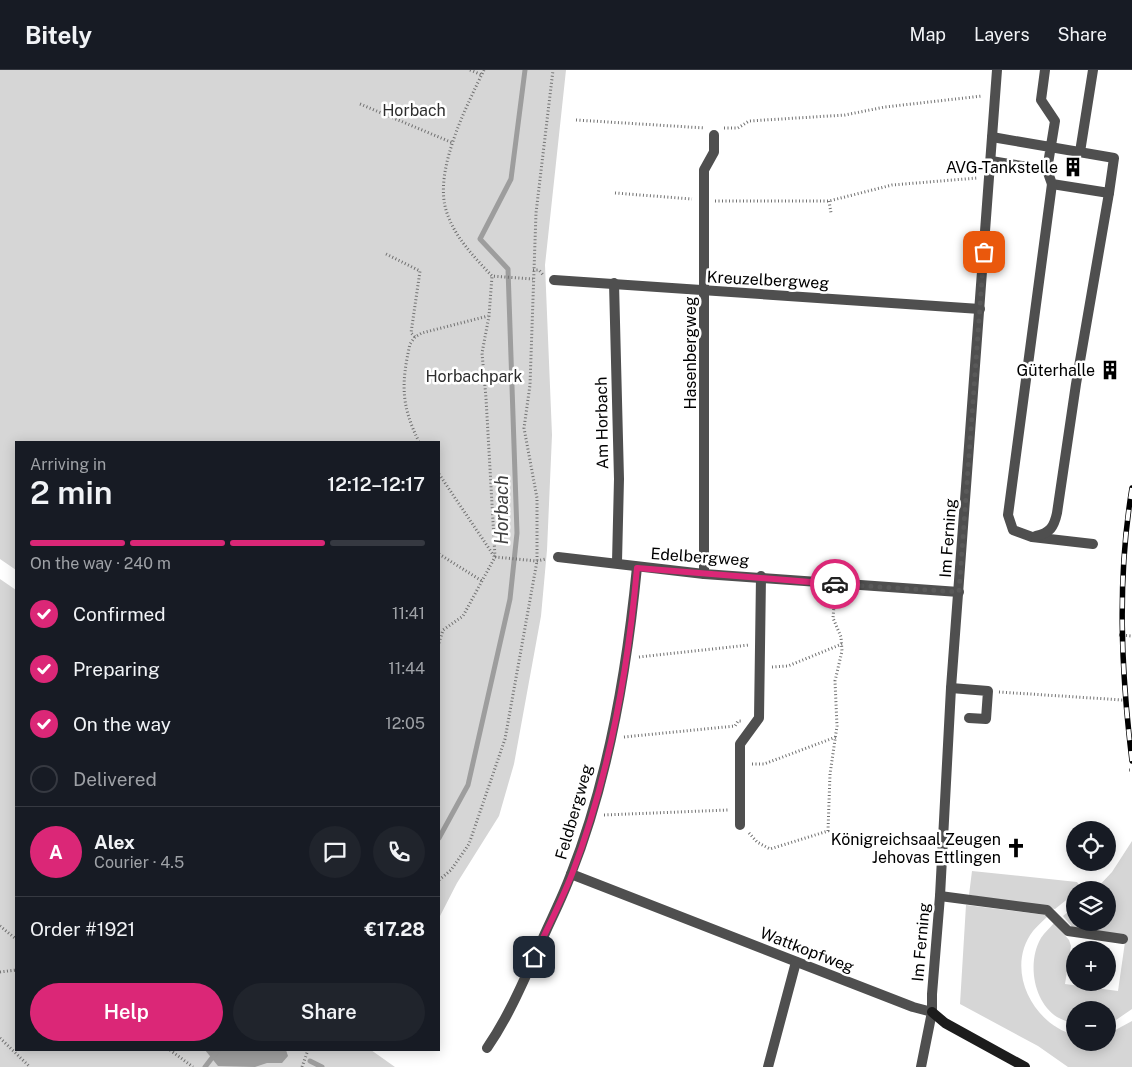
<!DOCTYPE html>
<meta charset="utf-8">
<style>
body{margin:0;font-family:"Public Sans",sans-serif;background:#20242c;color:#f1f3f6;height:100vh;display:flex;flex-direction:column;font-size:19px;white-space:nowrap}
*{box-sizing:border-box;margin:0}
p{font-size:16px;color:#9ea1a6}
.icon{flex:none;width:28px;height:28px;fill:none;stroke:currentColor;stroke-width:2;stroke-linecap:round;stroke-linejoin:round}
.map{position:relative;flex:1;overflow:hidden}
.side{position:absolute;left:15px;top:371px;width:425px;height:610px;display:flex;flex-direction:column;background:#171b24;border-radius:0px;box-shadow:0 2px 12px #0003}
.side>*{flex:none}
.tools{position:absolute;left:1066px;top:751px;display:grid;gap:10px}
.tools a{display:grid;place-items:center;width:50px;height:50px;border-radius:50%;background:#171b24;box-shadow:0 2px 12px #0003;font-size:25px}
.pin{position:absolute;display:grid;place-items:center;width:42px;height:42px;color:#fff;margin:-21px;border-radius:10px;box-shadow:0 2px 8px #0006}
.courier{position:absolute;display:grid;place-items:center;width:50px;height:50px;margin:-25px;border:4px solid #db2777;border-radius:50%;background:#fff;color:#222;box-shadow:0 1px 6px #0007}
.headline em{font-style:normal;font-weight:600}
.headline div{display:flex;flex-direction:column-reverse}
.headline{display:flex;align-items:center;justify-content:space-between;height:85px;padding:0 15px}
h1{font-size:32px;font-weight:600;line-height:38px}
.bar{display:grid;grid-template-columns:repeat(4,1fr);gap:8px 5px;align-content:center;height:60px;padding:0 15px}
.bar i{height:6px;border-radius:4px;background:#363941}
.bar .current{background:#db2777}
.bar p{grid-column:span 4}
.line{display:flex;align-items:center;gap:12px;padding:0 15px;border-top:1px solid #363941}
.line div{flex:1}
.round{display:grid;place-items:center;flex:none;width:52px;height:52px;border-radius:26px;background:#20242c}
ol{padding:0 15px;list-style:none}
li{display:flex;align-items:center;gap:15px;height:55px}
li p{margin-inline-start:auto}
li .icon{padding:5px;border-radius:50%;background:#db2777;color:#fff;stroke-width:4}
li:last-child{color:#9ea1a6}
li i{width:28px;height:28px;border:2px solid #363941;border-radius:50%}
.action{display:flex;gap:10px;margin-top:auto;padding:10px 15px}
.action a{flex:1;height:58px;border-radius:30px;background:#db2777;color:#fff;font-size:20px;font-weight:600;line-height:58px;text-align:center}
.action a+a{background:#20242c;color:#f1f3f6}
header{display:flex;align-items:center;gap:30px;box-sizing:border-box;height:70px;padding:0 25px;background:#171b24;border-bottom:1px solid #363941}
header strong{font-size:24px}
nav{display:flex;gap:28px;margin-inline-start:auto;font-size:18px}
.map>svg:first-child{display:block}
.green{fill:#d6d6d6}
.water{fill:#9d9d9d}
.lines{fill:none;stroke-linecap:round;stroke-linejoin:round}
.stream{stroke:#9d9d9d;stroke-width:5}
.path{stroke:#717171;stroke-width:3;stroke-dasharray:1 2.5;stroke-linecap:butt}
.lane{stroke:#4f4f4f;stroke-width:10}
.street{stroke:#4f4f4f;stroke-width:10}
.secondary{stroke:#1c1c1c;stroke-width:10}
.rail-casing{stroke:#000;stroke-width:5.5}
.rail{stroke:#fff;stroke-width:4;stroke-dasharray:11;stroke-linecap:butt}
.done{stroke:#595959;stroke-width:5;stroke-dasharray:0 9}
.route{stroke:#db2777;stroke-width:6}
.labels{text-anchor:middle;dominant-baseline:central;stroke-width:5;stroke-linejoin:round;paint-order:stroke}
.park-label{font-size:16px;fill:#2d2d2d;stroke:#fff}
.poi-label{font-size:16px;fill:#000;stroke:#fff;text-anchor:end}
.street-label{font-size:16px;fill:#000;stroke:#fff}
.water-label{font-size:18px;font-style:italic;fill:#3e3e3e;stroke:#fff}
</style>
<header>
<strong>Bitely</strong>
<nav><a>Map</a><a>Layers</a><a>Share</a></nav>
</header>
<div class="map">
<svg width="1132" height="997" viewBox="0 0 1132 997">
<rect width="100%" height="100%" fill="#fff"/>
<g class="green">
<polygon points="0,0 566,0 545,195 552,365 547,480 541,546 514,694 499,746 457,813 439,848 439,372 16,372 16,500 0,489"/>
<polygon points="0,509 16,520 16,980 371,980 395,997 0,997"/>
<path d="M1132,771V939L1116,950L1108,953V940H1075V954C1069,952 1062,950 1057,947C1033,931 1027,892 1041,868C1044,863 1050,858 1054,853L1069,870L1071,876L1065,914L1118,921L1126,865L1073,858L1063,846L1075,836V852H1108V820H1095L1112,802Z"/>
<polygon points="972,801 1077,812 1081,818 1075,820 1075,823 1055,839 969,825"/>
<path d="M966,835L1046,845L1047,847C1042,852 1037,856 1033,861C1004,899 1033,955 1075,965V972H1108V964L1132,951V997H1068L1038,976L960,934Z"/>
</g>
<polygon class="water" points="205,980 286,980 288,986 282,993 267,993 255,997 218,996"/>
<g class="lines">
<g class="stream">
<polyline points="439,768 468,715 510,529 517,463 508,199 480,169 511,109 525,0"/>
<polyline points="310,991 322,997"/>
<polyline points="205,997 218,980"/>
</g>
<g class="path">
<polyline points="470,0 482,5"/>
<path d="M484,0C467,35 436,96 445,136C451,163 473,186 492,206L533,209"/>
<polyline points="360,34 453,73"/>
<polyline points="576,50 705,58"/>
<polyline points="724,58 738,58 749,51 845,45 885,37 982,26"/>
<polyline points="615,123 692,129"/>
<polyline points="715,131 829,131 892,115 977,108"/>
<polyline points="829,131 831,143"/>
<polyline points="386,184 420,201 411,263 415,267"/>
<polyline points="533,200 539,200 544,206"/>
<path d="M419,372C401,335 401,314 410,274L415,267L422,263L488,246"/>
<polyline points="439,404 494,486"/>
<polyline points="439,484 482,511"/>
<polyline points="495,487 537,491 546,489"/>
<polyline points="1119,565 1132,566"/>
<polyline points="439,573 443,560 463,546 495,487 486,328 482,283 489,246 492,206"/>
<polyline points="639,587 749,575"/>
<polyline points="772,597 788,596 842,574"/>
<polyline points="999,622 1123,630"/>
<polyline points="624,667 735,656 738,651 741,651"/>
<polyline points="752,694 764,694 836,667"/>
<polyline points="1129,700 1132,700"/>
<polyline points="604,745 728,740"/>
<polyline points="749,763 757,772 770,779 828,761 830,704 837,656 835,611 842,581 841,567 833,548 835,524"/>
<polyline points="439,810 451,800 469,774 505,669 537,491 537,428 524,358 530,315 536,143 553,0"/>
<polyline points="0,856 16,869"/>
<polyline points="0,902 16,900"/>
<polyline points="0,968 30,997"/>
<polyline points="170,980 193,997"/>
<polyline points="302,997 308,980"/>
</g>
<g class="lane">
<polyline points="992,67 1114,88 1109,123 1052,114 1047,100 1055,51 1041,30 1045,0"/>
<polyline points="1080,82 1093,0"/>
<polyline points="991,91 1047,100"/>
<polyline points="1052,114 1008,445 1013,460 1032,467 1093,474"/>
<path d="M1036,466C1050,463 1054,457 1057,443L1076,314L1109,123"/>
<polyline points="951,618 988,621 986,649 969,648"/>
<polyline points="740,755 740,674 759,648 761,506"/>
<polyline points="940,826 1047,840 1068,861 1123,869"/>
</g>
<g class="street">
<polyline points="554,210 980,239"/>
<polyline points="614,213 619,409 617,492"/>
<polyline points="558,487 704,504 959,522"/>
<polyline points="704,504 704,100 714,82 714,65"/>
<polyline points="571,804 913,937 932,942"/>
<path d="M487,978C509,946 523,912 539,877C549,853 562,829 571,804C609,708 627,600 637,497"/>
<polyline points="768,997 796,892"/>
<polyline points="921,997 932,942 932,924 940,826 951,618 997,0"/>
</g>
<polyline class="secondary" points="932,942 945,953 1025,997"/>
<defs>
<path id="rail" d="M1132,418C1117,509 1121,600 1132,691"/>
</defs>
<use href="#rail" class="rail-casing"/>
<use href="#rail" class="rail"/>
</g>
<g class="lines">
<polyline class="done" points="835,514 959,522 984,182"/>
<path class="route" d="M534,887C547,859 561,832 572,804C609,707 628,600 637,498L835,514"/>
</g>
<defs>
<symbol id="building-bare" viewBox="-9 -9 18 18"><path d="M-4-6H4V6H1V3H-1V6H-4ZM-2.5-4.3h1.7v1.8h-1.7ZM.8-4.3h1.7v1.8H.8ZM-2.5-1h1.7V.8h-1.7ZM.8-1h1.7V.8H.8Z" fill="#000" stroke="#fff" stroke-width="2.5" paint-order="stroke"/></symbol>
<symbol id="church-bare" viewBox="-9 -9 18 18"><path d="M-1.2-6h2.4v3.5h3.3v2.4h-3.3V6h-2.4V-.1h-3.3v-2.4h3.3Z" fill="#000" stroke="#fff" stroke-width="2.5" paint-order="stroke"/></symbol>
</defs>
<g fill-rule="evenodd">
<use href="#building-bare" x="1059" y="83" width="28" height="28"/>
<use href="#building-bare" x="1096" y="286" width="28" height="28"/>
<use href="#church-bare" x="1002" y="764" width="28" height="28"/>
</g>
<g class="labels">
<g class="park-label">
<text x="414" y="40">Horbach</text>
<text x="474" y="306">Horbachpark</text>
</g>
<g class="poi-label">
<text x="1058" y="97">AVG-Tankstelle</text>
<text x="1095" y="300">Güterhalle</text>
<text x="1001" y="769">Königreichsaal Zeugen<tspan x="1001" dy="18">Jehovas Ettlingen</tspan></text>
</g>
<g class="street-label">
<text transform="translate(768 210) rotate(3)">Kreuzelbergweg</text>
<text transform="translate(690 283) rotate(-90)">Hasenbergweg</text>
<text transform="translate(602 353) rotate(-91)">Am Horbach</text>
<text transform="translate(948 468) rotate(-86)">Im Ferning</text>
<text transform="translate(700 487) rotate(4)">Edelbergweg</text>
<text transform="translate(574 742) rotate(-74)">Feldbergweg</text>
<text transform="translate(921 872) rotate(-85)">Im Ferning</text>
<text transform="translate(807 880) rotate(21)">Wattkopfweg</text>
</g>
<g class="water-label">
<text transform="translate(501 440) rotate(-90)">Horbach</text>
</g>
</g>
</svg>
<div class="tools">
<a><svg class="icon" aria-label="locate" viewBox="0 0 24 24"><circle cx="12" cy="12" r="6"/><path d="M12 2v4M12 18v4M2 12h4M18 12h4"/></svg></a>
<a><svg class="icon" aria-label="layers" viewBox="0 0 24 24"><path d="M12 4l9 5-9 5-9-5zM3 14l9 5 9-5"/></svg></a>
<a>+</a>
<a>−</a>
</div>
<div class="pin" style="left:984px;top:182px;background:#ea580c"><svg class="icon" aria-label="bag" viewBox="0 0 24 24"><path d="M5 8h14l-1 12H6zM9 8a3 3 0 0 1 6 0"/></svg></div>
<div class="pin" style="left:534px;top:887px;background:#1f2937"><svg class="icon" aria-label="home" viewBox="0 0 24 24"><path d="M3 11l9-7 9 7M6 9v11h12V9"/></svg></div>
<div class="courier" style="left:835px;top:514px"><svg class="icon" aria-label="car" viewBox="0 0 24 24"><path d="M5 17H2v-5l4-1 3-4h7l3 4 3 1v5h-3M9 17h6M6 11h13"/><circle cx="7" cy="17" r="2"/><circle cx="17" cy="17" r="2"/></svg></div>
<section class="side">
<div class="headline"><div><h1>2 min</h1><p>Arriving in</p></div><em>12:12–12:17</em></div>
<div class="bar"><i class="current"></i><i class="current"></i><i class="current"></i><i></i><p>On the way · 240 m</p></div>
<ol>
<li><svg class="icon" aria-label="check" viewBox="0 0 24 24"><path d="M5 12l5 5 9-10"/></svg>Confirmed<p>11:41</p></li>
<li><svg class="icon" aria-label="check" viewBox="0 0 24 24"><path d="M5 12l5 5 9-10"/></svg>Preparing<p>11:44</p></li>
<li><svg class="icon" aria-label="check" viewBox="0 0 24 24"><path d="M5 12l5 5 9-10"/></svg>On the way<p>12:05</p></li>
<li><i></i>Delivered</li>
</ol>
<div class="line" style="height:90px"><b class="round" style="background:#db2777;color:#fff">A</b><div><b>Alex</b><p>Courier · 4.5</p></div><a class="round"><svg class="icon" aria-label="chat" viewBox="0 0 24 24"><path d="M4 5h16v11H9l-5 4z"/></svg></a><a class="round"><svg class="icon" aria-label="phone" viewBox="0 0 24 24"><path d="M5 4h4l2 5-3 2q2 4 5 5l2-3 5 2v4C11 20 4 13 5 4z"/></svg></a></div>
<div class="line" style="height:65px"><div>Order #1921</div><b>€17.28</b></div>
<div class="action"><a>Help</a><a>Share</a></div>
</section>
</div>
